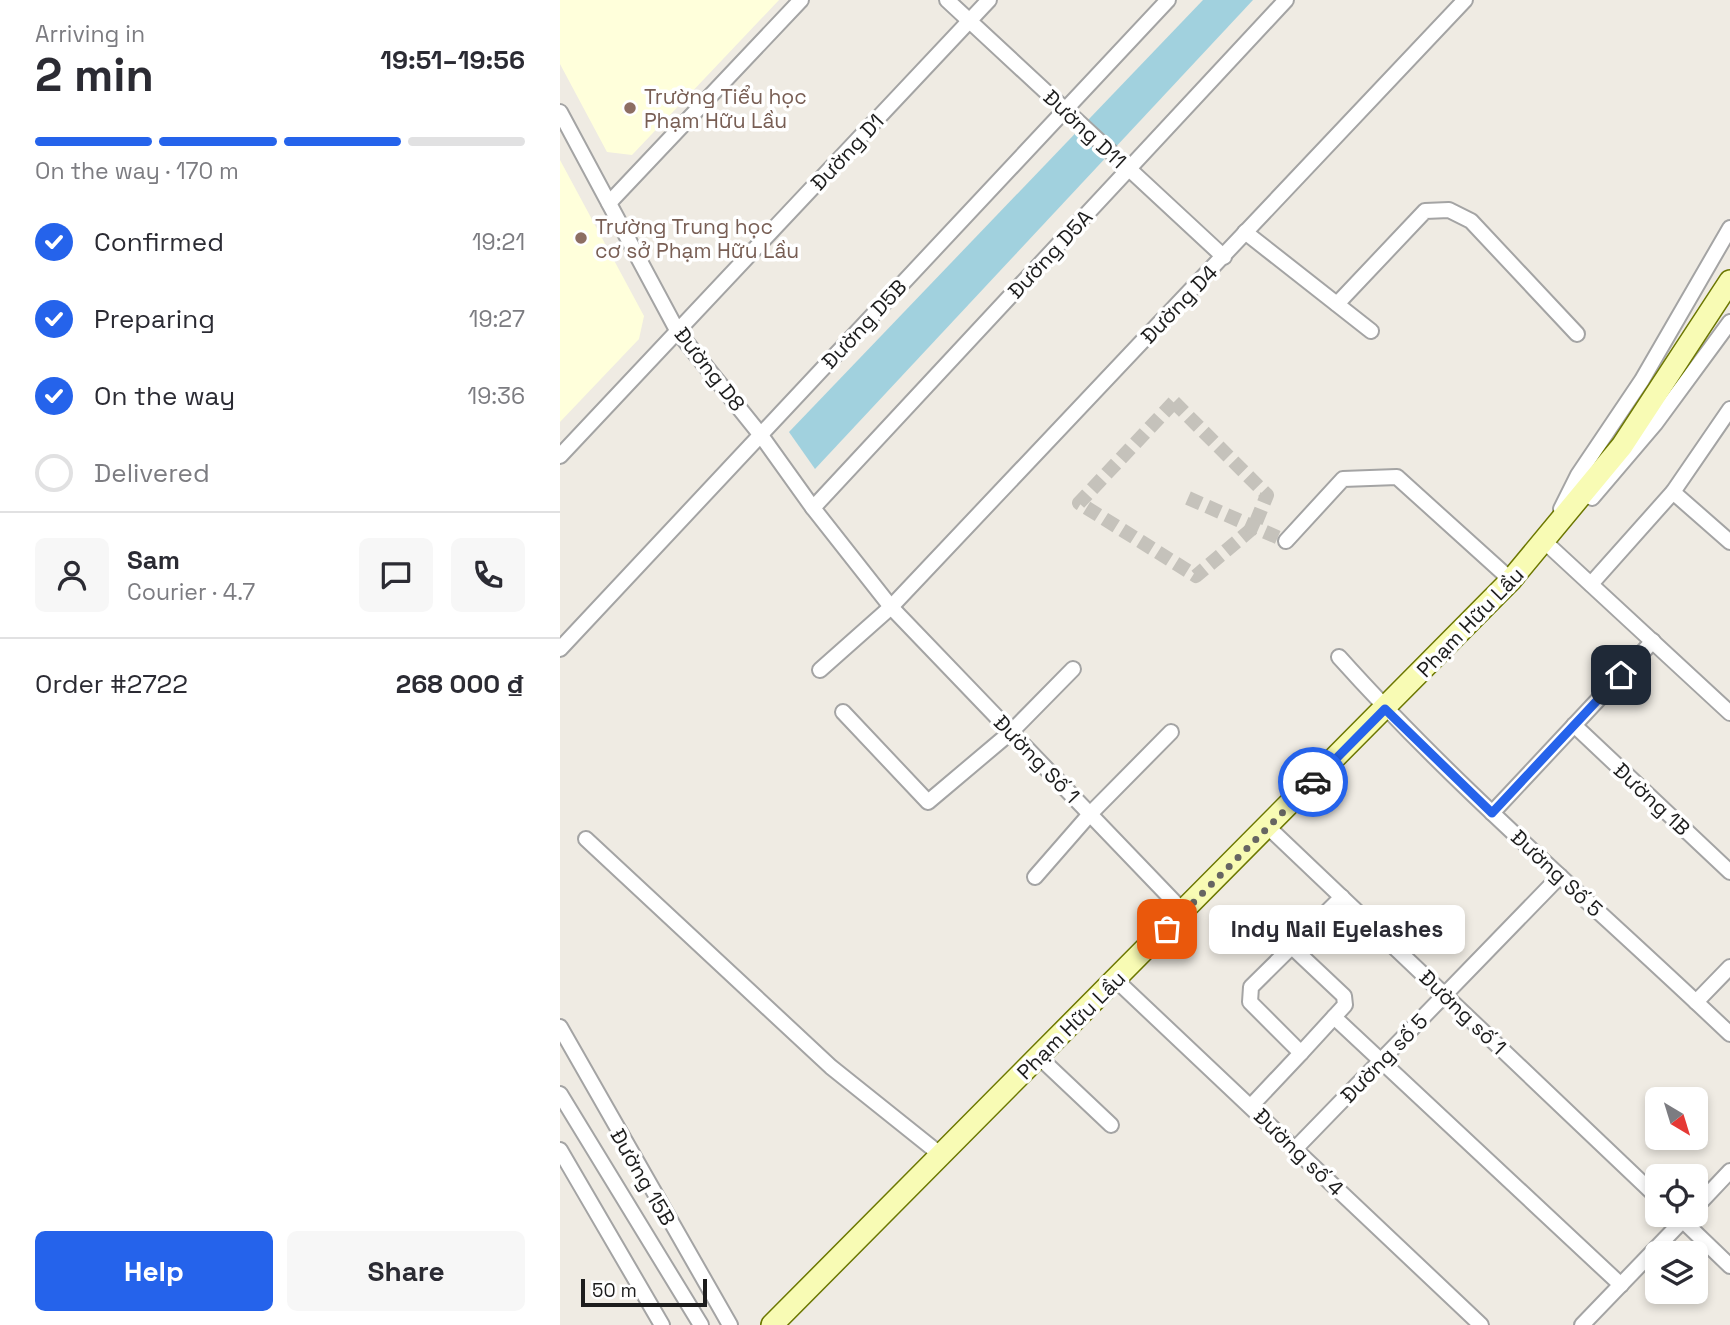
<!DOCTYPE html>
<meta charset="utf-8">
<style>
body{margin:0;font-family:"Space Grotesk",sans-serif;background:#f7f7f7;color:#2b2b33;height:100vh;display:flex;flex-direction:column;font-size:26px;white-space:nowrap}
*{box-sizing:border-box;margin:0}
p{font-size:23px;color:#7c7c81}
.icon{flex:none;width:38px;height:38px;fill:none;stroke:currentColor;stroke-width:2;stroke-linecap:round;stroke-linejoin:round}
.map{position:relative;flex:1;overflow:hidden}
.sheet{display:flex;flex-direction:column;background:#fff;width:560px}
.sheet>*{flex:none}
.needle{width:46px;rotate:142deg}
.tools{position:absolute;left:1085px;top:1087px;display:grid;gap:14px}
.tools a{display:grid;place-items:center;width:63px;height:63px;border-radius:10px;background:#fff;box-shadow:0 4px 10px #0003;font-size:35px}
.scale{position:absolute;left:21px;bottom:18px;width:126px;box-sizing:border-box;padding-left:7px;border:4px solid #1d1d1d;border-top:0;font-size:19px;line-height:24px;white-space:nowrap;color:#1d1d1d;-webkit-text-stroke:5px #fff;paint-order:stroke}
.pin{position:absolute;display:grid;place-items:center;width:60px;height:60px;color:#fff;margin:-30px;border-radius:14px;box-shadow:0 4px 10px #0006}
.courier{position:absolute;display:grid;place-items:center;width:70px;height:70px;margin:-35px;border:5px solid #2563eb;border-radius:50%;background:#fff;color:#222;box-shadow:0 2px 9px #0007}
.bubble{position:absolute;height:49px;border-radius:10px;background:#fff;box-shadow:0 4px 10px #0003;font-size:23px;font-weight:700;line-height:49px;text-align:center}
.headline em{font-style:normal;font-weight:700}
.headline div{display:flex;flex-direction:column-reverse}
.headline{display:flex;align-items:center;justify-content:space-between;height:119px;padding:0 35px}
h1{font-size:46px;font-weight:700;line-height:52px}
.bar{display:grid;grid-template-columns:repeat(4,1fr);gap:10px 7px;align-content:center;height:84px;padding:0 35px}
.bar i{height:9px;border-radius:5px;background:#e1e1e2}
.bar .current{background:#2563eb}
.bar p{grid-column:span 4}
.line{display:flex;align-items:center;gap:18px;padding:0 35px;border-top:2px solid #e1e1e2}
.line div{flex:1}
.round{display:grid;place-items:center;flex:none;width:74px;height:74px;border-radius:10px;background:#f7f7f7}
ol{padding:0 35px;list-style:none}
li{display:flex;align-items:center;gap:21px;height:77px}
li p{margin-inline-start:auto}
li .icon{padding:7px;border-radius:50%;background:#2563eb;color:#fff;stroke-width:4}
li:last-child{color:#7c7c81}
li i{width:38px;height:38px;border:4px solid #e1e1e2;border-radius:50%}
.button{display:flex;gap:14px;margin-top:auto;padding:14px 35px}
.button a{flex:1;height:80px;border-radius:10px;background:#2563eb;color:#fff;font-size:28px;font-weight:700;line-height:80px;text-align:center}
.button a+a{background:#f7f7f7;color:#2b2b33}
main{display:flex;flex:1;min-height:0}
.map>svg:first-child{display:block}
.education{fill:#ffffdb}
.water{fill:#a1d1de}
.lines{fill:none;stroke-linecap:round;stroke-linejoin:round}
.minor-tunnel{stroke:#c5c2bb;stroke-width:14;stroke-dasharray:14 7;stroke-linecap:butt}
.minor-casing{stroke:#a4a4a4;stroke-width:18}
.secondary-casing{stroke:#6c7701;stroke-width:24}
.minor{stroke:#fff;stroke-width:14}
.secondary{stroke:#f8fbb4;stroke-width:21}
.done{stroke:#666562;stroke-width:7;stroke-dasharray:0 12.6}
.route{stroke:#2563eb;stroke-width:9}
.education-dot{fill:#8d6e63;stroke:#fff;stroke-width:2.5}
.labels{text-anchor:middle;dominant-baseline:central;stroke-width:7;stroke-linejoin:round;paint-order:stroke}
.education-label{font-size:21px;fill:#785e54;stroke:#fff;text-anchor:start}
.street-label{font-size:21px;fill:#1d1d1d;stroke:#fff}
</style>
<main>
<section class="sheet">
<div class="headline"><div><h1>2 min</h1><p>Arriving in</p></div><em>19:51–19:56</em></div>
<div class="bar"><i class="current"></i><i class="current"></i><i class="current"></i><i></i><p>On the way · 170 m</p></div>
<ol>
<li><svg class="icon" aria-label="check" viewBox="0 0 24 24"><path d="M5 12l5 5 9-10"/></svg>Confirmed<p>19:21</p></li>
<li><svg class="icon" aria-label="check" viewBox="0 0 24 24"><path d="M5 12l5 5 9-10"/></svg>Preparing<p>19:27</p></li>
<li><svg class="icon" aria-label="check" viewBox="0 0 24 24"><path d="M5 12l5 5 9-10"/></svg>On the way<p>19:36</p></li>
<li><i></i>Delivered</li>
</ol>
<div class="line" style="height:126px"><a class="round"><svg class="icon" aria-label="person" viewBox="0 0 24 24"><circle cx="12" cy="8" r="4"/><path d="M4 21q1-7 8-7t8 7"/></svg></a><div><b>Sam</b><p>Courier · 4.7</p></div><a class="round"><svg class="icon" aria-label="chat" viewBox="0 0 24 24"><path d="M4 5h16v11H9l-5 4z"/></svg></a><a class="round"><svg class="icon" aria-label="phone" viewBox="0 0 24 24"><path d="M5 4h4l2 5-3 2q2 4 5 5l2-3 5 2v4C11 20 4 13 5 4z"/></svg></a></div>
<div class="line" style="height:91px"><div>Order #2722</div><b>268 000 ₫</b></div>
<div class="button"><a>Help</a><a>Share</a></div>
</section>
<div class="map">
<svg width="1170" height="1325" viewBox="0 0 1170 1325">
<rect width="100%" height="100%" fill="#efebe3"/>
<g class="education">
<polygon points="0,0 219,0 72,155 47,152 0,64"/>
<polygon points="0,160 84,316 79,339 0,422"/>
</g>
<polygon class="water" points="643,0 693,0 255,469 229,432"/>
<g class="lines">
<g class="minor-tunnel">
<polygon points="614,402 707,495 694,527 636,576 519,503"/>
<polyline points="628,498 726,541"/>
</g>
<defs>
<g id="minor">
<polyline points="387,0 664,257"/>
<polyline points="0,112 118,332 200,434 253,508 331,607 624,912"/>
<polyline points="49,203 241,0"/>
<polyline points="685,232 811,331"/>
<polyline points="777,304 865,211 889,210 911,221 1017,334"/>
<polyline points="0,456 429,0"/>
<polyline points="1113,492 1170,542"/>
<polyline points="1032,498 1095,424 1170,322"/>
<polyline points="253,508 726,0"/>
<polyline points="1001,509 1018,475 1082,380 1170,228"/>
<polyline points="726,541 783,479 837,477 951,580"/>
<polyline points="985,542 1170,713"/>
<polyline points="1031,584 1113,492 1170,409"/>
<polyline points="0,649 608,0"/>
<path d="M779,657C900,792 1039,909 1170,1034"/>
<polyline points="260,670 331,607 905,0"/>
<polyline points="283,712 368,802 451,732 513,669"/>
<polyline points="1014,725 1170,872"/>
<polyline points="932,813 1093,641"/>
<polyline points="708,827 1097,1197"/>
<polyline points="26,839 271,1067 381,1155"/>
<polyline points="475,877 530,814 611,732"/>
<polyline points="732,947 784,996 785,1005 741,1053"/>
<polyline points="556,980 921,1325"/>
<polyline points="1136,1002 1170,967"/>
<polyline points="774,1017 1061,1285"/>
<polyline points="0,1027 170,1325"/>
<polyline points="479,1057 551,1125"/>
<polyline points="0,1094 141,1325"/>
<polyline points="691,1106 741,1053 690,1002 691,987 782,897"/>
<polyline points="735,1149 1000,876"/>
<polyline points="0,1150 102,1325"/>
<polyline points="1136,1207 1170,1171"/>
<polyline points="1118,1216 1170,1266"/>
<polyline points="1022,1325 1129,1214"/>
</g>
<polyline id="secondary" points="212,1325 951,580 1062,446 1170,281"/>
</defs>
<use href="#minor" class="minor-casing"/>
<use href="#secondary" class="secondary-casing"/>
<use href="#minor" class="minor"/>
<use href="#secondary" class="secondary"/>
</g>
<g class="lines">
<polyline class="done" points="607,929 753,782"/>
<polyline class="route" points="753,782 825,709 932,813 1061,675"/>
</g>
<g class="education-dot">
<circle cx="70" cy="108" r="7"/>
<circle cx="21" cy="238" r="7"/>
</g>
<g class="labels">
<g class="education-label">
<text x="84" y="96">Trường Tiểu học<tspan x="84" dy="24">Phạm Hữu Lầu</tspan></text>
<text x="35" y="226">Trường Trung học<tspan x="35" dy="24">cơ sở Phạm Hữu Lầu</tspan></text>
</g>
<g class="street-label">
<text transform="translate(525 129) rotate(43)">Đường D11</text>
<text transform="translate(287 152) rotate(-47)">Đường D1</text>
<text transform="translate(490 254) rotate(-47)">Đường D5A</text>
<text transform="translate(619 304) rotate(-46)">Đường D4</text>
<text transform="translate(304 324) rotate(-47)">Đường D5B</text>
<text transform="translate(150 369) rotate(52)">Đường D8</text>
<text transform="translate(910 622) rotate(-46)">Phạm Hữu Lầu</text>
<text transform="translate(477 759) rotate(46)">Đường Số 1</text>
<text transform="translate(1092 799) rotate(43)">Đường 1B</text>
<text transform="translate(997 873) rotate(43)">Đường Số 5</text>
<text transform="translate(903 1012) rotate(44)">Đường số 1</text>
<text transform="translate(511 1025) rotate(-45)">Phạm Hữu Lầu</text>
<text transform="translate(824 1058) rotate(-46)">Đường số 5</text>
<text transform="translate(739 1152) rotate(44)">Đường số 4</text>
<text transform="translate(83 1177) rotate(60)">Đường 15B</text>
</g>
</g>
</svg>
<div class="tools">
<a><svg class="needle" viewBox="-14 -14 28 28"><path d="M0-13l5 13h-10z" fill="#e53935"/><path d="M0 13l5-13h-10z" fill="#7c7c81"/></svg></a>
<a><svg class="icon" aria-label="locate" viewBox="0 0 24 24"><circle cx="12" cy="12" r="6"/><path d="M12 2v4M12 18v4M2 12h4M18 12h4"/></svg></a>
<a><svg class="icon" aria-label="layers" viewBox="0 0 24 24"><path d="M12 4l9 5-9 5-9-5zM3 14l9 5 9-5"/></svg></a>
</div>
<div class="scale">50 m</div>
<div class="pin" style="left:607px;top:929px;background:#ea580c"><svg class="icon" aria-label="bag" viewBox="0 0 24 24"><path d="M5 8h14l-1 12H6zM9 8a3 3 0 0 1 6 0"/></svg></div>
<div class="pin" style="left:1061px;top:675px;background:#1f2937"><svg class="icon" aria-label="home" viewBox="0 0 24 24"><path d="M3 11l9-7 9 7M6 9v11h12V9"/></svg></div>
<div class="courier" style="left:753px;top:782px"><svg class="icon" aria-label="car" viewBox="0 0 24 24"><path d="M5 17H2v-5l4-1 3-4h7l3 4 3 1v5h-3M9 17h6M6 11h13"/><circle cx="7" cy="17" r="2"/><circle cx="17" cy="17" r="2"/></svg></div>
<div class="bubble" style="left:649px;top:905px;width:256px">Indy Nail Eyelashes</div>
</div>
</main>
